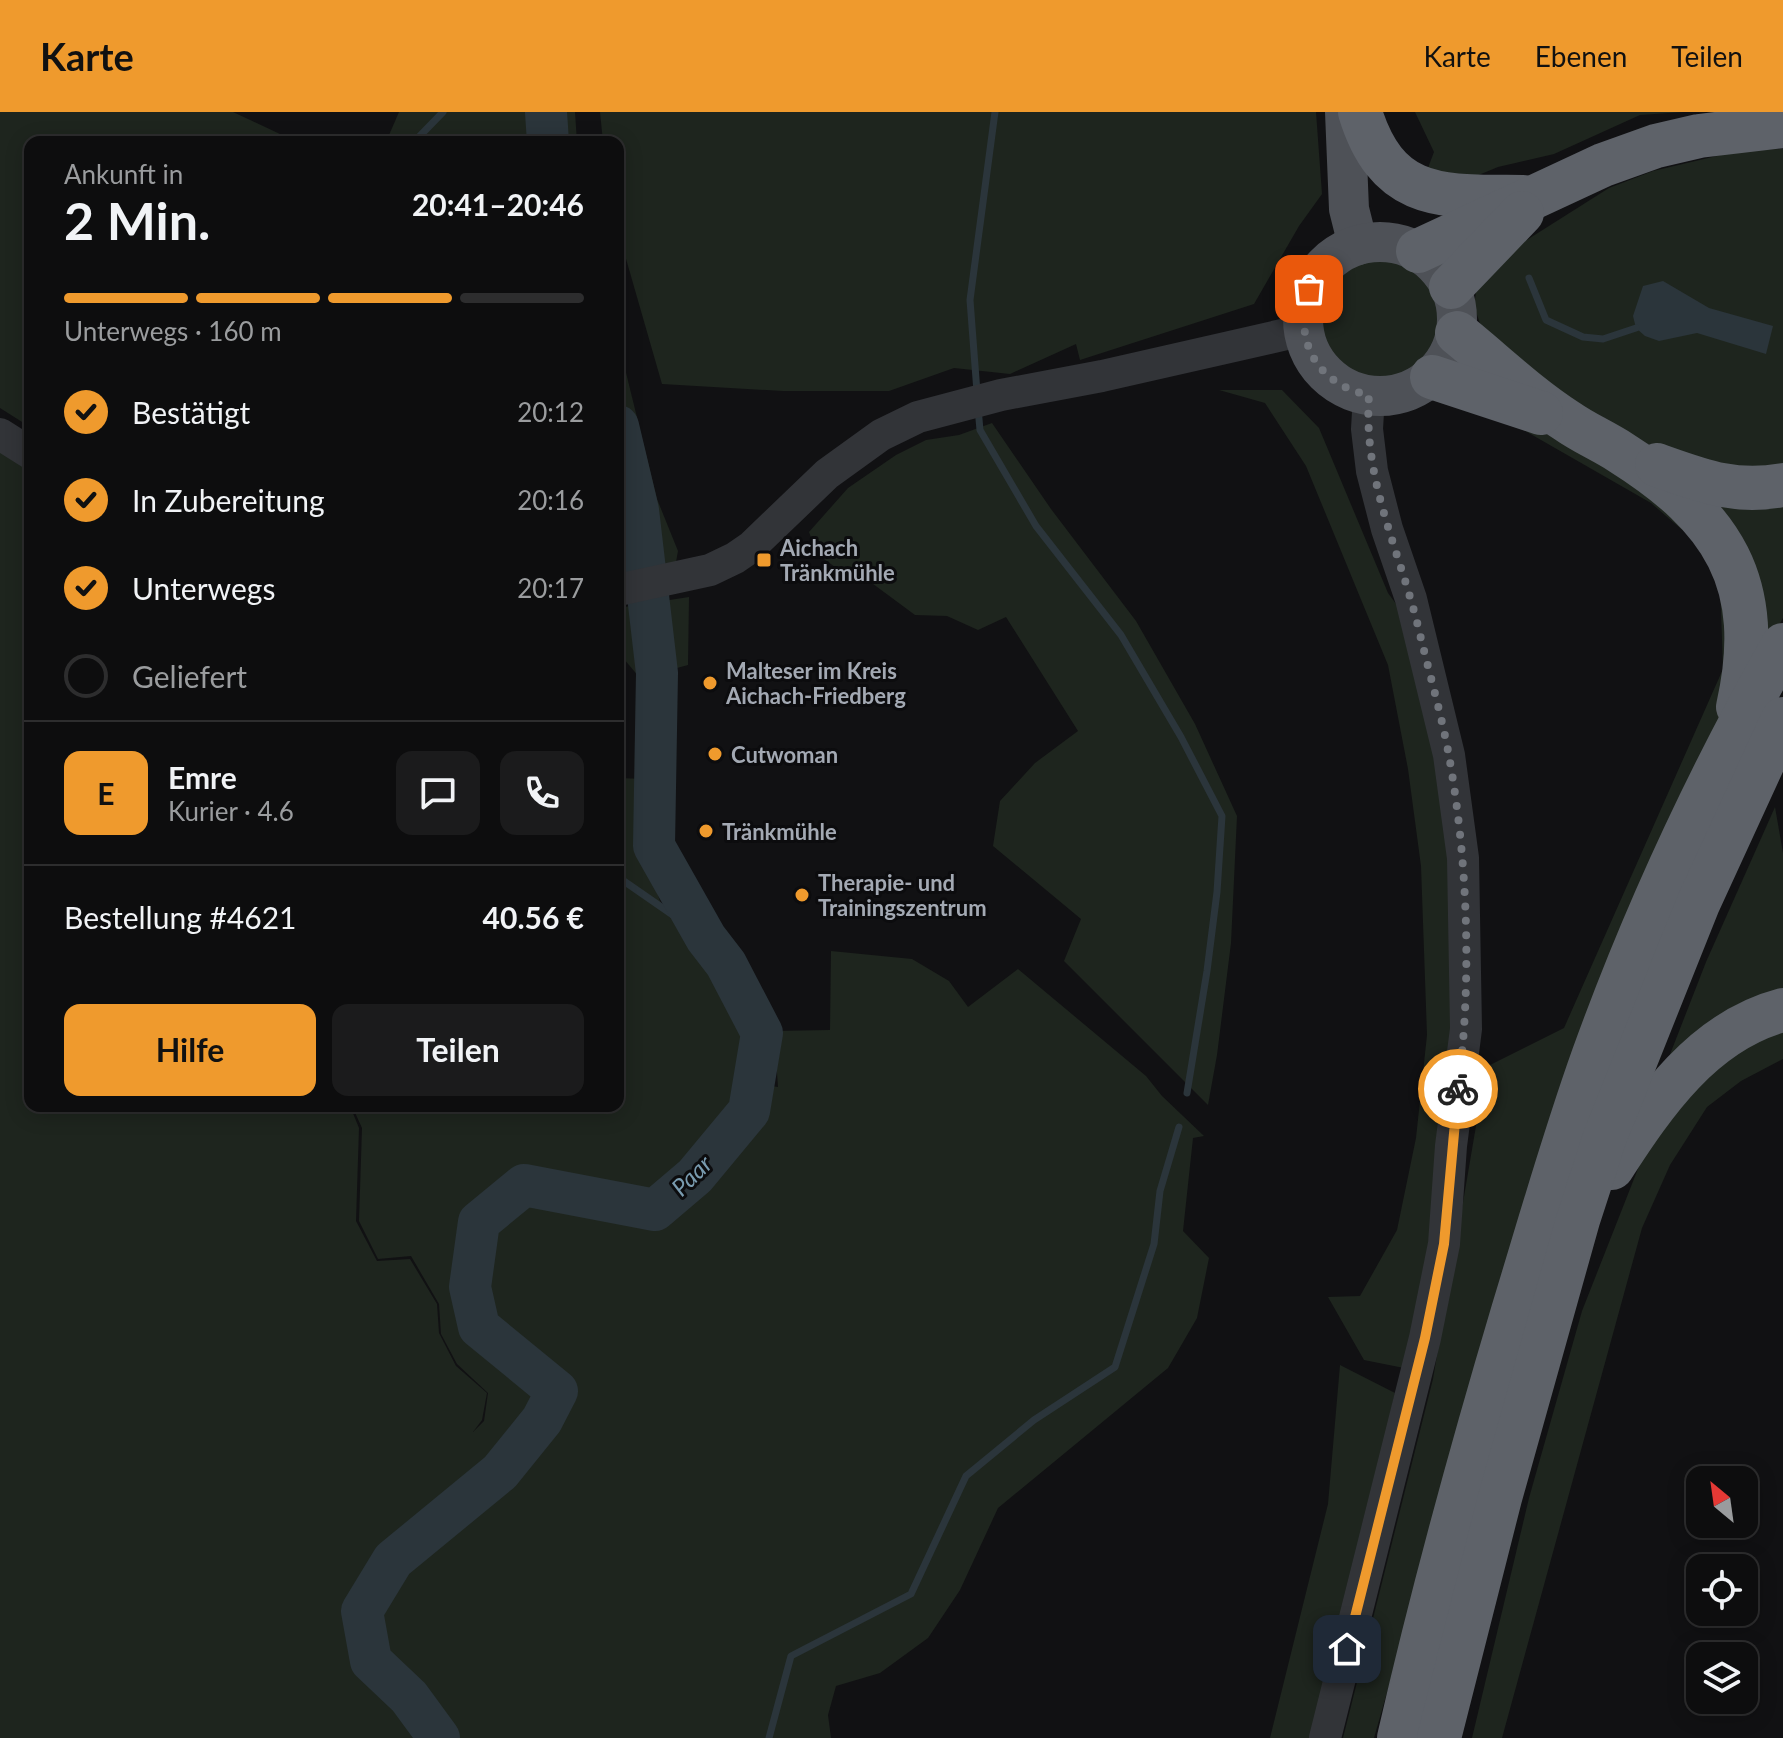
<!DOCTYPE html>
<html lang="de">
<meta charset="utf-8">
<style>
body{margin:0;font-family:Lato,sans-serif;background:#1b1b1c;color:#f1f3f6;height:100vh;display:flex;flex-direction:column;font-size:30px;white-space:nowrap}
*{box-sizing:border-box;margin:0}
p{font-size:26px;color:#9a9c9e}
.icon{flex:none;width:44px;height:44px;fill:none;stroke:currentColor;stroke-width:2;stroke-linecap:round;stroke-linejoin:round}
.map{position:relative;flex:1;overflow:hidden}
.side{position:absolute;left:24px;top:24px;width:600px;height:976px;display:flex;flex-direction:column;background:#0d0d0e;border-radius:16px;box-shadow:0 4px 20px #0003,0 0 0 2px #2d2d2e}
.side>*{flex:none}
.needle{width:52px;rotate:331deg}
.buttons{position:absolute;left:1686px;top:1354px;display:grid;gap:16px}
.buttons a{display:grid;place-items:center;width:72px;height:72px;border-radius:16px;background:#0d0d0e;box-shadow:0 4px 20px #0003,0 0 0 2px #2d2d2e;font-size:40px}
.pin{position:absolute;display:grid;place-items:center;width:68px;height:68px;color:#fff;margin:-34px;border-radius:16px;box-shadow:0 4px 12px #0006}
.courier{position:absolute;display:grid;place-items:center;width:80px;height:80px;margin:-40px;border:6px solid #ef9a2d;border-radius:50%;background:#fff;color:#222;box-shadow:0 2px 10px #0007}
.summary em{font-style:normal;font-weight:700}
.summary div{display:flex;flex-direction:column-reverse}
.summary{display:flex;align-items:center;justify-content:space-between;height:136px;padding:0 40px}
h1{font-size:52px;font-weight:700;line-height:60px}
.bar{display:grid;grid-template-columns:repeat(4,1fr);gap:12px 8px;align-content:center;height:96px;padding:0 40px}
.bar i{height:10px;border-radius:6px;background:#2d2d2e}
.bar .current{background:#ef9a2d}
.bar p{grid-column:span 4}
.line{display:flex;align-items:center;gap:20px;padding:0 40px;border-top:2px solid #2d2d2e}
.line div{flex:1}
.round{display:grid;place-items:center;flex:none;width:84px;height:84px;border-radius:16px;background:#1b1b1c}
ol{padding:0 40px;list-style:none}
li{display:flex;align-items:center;gap:24px;height:88px}
li p{margin-inline-start:auto}
li .icon{padding:8px;border-radius:50%;background:#ef9a2d;color:#111;stroke-width:4}
li:last-child{color:#9a9c9e}
li i{width:44px;height:44px;border:4px solid #2d2d2e;border-radius:50%}
.cta{display:flex;gap:16px;margin-top:auto;padding:16px 40px}
.cta a{flex:1;height:92px;border-radius:16px;background:#ef9a2d;color:#111;font-size:32px;font-weight:700;line-height:92px;text-align:center}
.cta a+a{background:#1b1b1c;color:#f1f3f6}
header{display:flex;align-items:center;gap:48px;box-sizing:border-box;height:112px;padding:0 40px;background:#ef9a2d;color:#111}
header strong{font-size:38px}
nav{display:flex;gap:44px;margin-inline-start:auto;font-size:28px}
.map>svg:first-child{display:block}
.green{fill:#1e251e}
.water{fill:#2b353b}
.lines{fill:none;stroke-linecap:round;stroke-linejoin:round}
.stream{stroke:#2b353b;stroke-width:7}
.river{stroke:#2b353b;stroke-width:42}
.minor{stroke:#323438;stroke-width:32}
.major{stroke:#4e5157;stroke-width:40}
.highway{stroke:#5e6269;stroke-width:44}
.done{stroke:#70747b;stroke-width:8;stroke-dasharray:0 14.4}
.route{stroke:#ef9a2d;stroke-width:10}
.poi-dot{fill:#ef9a2d;stroke:#0c0c0e;stroke-width:3}
.labels{text-anchor:middle;dominant-baseline:central;stroke-width:6;stroke-linejoin:round;paint-order:stroke}
.poi-label{font-size:22px;font-weight:bold;fill:#a3a9b3;stroke:#0c0c0e;text-anchor:start}
.water-label{font-size:24px;font-style:italic;fill:#799baf;stroke:#0c0c0e}
</style>
<header>
<strong>Karte</strong>
<nav><a>Karte</a><a>Ebenen</a><a>Teilen</a></nav>
</header>
<div class="map">
<svg width="1783" height="1626" viewBox="0 0 1783 1626">
<rect width="100%" height="100%" fill="#111113"/>
<g class="green">
<polygon points="0,0 233,0 297,30 30,30 30,315 0,296"/>
<polygon points="399,0 575,0 577,30 386,30"/>
<polygon points="600,0 1316,0 1322,82 1299,114 1254,192 1080,248 1076,232 1010,262 954,256 889,279 783,279 662,272 618,119 618,30 603,30"/>
<polygon points="1415,0 1684,0 1640,3 1554,42 1498,55 1469,67 1426,61 1434,40"/>
<polygon points="1783,37 1783,356 1753,363 1682,348 1638,328 1593,303 1484,223 1474,194 1477,173 1519,133 1609,76 1653,59 1742,38"/>
<circle cx="1380" cy="207" r="77"/>
<polygon points="618,228 657,387 678,439 676,450 618,461"/>
<polygon points="1219,278 1282,278 1319,316 1388,481 1405,504 1442,651 1455,768 1450,945 1425,1162 1404,1256 1364,1248 1328,1185 1360,1184 1397,1118 1416,1026 1427,923 1421,754 1408,657 1388,553 1306,354 1265,291"/>
<polygon points="1464,284 1489,292 1603,350 1692,408 1737,491 1730,592 1485,1237 1374,1626 1343,1626 1433,1267 1486,955 1564,916 1723,557 1720,470 1695,429 1651,391"/>
<polygon points="992,311 1051,397 1136,509 1195,612 1237,704 1231,831 1217,943 1208,993 1064,849 1081,807 993,734 1000,689 1035,651 1078,619 1006,505 978,518 947,504 915,503 865,466 835,455 817,442 809,420 848,376 896,343 926,328 959,323"/>
<polygon points="0,335 30,352 30,994 350,994 359,1016 356,1109 377,1149 410,1147 437,1192 439,1221 456,1254 487,1281 482,1308 473,1320 484,1309 488,1281 457,1252 441,1222 439,1192 411,1144 378,1147 359,1109 362,1016 352,994 618,994 618,666 645,667 639,726 660,789 724,884 743,920 756,972 778,975 774,919 830,918 831,839 912,847 949,869 968,895 1018,857 1146,964 1162,984 1204,1024 1193,1026 1183,1119 1209,1146 1197,1206 1168,1256 998,1396 960,1478 928,1526 880,1561 836,1574 828,1603 831,1626 0,1626"/>
<polygon points="1783,384 1783,506 1758,551 1718,386"/>
<polygon points="689,485 688,553 640,566 618,540 618,496"/>
<polygon points="1775,695 1783,741 1783,881 1662,963 1706,850"/>
<polygon points="1783,917 1783,947 1741,969 1707,995 1670,1053 1642,1116 1502,1626 1472,1626 1529,1386 1582,1199 1643,1044 1684,984 1740,936"/>
<polygon points="1340,1253 1395,1281 1315,1626 1270,1626 1328,1392"/>
</g>
<polygon class="water" points="1663,169 1709,196 1773,214 1766,242 1697,221 1659,229 1645,224 1636,216 1633,204 1643,174"/>
<g class="lines">
<g class="stream">
<polyline points="414,30 443,0"/>
<polyline points="1529,166 1546,208 1583,225 1603,227 1636,216"/>
<polyline points="977,280 970,188 995,0"/>
<polyline points="978,296 980,318 1036,414 1121,523 1181,625 1222,704 1217,780 1207,859 1187,981"/>
<polyline points="618,765 706,826"/>
<polyline points="769,1626 791,1544 911,1482 966,1364 1034,1308 1115,1255 1154,1132 1160,1079 1179,1015"/>
</g>
<g class="river">
<polyline points="546,0 548,30"/>
<polyline points="439,1626 409,1585 371,1549 362,1499 393,1448 500,1360 542,1308 557,1279 479,1215 470,1175 479,1110 524,1073 655,1098 695,1064 749,999 762,921 726,852 706,826 654,734 657,561 638,398 618,314"/>
</g>
<g class="minor">
<polyline points="0,322 30,341"/>
<polyline points="618,478 710,458 735,446 751,435 827,362 881,323 918,305 1001,283 1102,264 1304,218"/>
<polyline points="1325,1626 1425,1226 1444,1132 1451,1034 1466,917 1463,746 1449,643 1411,487 1387,417 1372,359 1367,317 1369,283"/>
</g>
<g class="major">
<polyline points="1345,0 1349,97 1358,133"/>
<circle cx="1380" cy="207" r="77"/>
</g>
<g class="highway">
<path d="M1360,0C1388,91 1443,84 1523,85"/>
<polyline points="1418,139 1603,53 1656,34 1699,24 1783,14"/>
<polyline points="1451,175 1522,101"/>
<path d="M1457,221C1493,250 1528,284 1567,309C1584,321 1603,329 1620,340C1723,405 1766,470 1738,595"/>
<polyline points="1432,265 1541,301"/>
<path d="M1657,353C1702,369 1735,382 1783,373"/>
<path d="M1612,1056C1654,991 1703,919 1783,898"/>
<path d="M1399,1626C1432,1482 1471,1340 1513,1199C1539,1114 1563,1029 1593,945C1644,803 1709,664 1783,533"/>
<polyline points="1439,1626 1500,1386 1578,1108 1605,1025 1698,792 1783,607"/>
</g>
</g>
<g class="lines">
<path class="done" d="M1309,177C1293,228 1316,272 1369,283C1363,368 1398,434 1418,514C1428,557 1441,600 1449,644C1468,750 1472,871 1458,977"/>
<polyline class="route" points="1347,1537 1425,1226 1444,1132 1458,977"/>
</g>
<g class="poi-dot">
<rect x="756" y="440" width="16" height="16" rx="4"/>
<circle cx="710" cy="571" r="8"/>
<circle cx="715" cy="642" r="8"/>
<circle cx="706" cy="719" r="8"/>
<circle cx="802" cy="783" r="8"/>
</g>
<g class="labels">
<g class="poi-label">
<text x="780" y="435">Aichach<tspan x="780" dy="25">Tränkmühle</tspan></text>
<text x="726" y="558">Malteser im Kreis<tspan x="726" dy="25">Aichach-Friedberg</tspan></text>
<text x="731" y="642">Cutwoman</text>
<text x="722" y="719">Tränkmühle</text>
<text x="818" y="770">Therapie- und<tspan x="818" dy="25">Trainingszentrum</tspan></text>
</g>
<g class="water-label">
<text transform="translate(691 1063) rotate(-45)">Paar</text>
</g>
</g>
</svg>
<div class="buttons">
<a><svg class="needle" viewBox="-14 -14 28 28"><path d="M0-13l5 13h-10z" fill="#e53935"/><path d="M0 13l5-13h-10z" fill="#9a9c9e"/></svg></a>
<a><svg class="icon" aria-label="locate" viewBox="0 0 24 24"><circle cx="12" cy="12" r="6"/><path d="M12 2v4M12 18v4M2 12h4M18 12h4"/></svg></a>
<a><svg class="icon" aria-label="layers" viewBox="0 0 24 24"><path d="M12 4l9 5-9 5-9-5zM3 14l9 5 9-5"/></svg></a>
</div>
<div class="pin" style="left:1309px;top:177px;background:#ea580c"><svg class="icon" aria-label="bag" viewBox="0 0 24 24"><path d="M5 8h14l-1 12H6zM9 8a3 3 0 0 1 6 0"/></svg></div>
<div class="pin" style="left:1347px;top:1537px;background:#1f2937"><svg class="icon" aria-label="home" viewBox="0 0 24 24"><path d="M3 11l9-7 9 7M6 9v11h12V9"/></svg></div>
<div class="courier" style="left:1458px;top:977px"><svg class="icon" aria-label="bike" viewBox="0 0 24 24"><circle cx="6" cy="16" r="4"/><circle cx="18" cy="16" r="4"/><path d="M6 16l4-8h5l3 8M10 8l3 8H6M13 5h3"/></svg></div>
<section class="side">
<div class="summary"><div><h1>2 Min.</h1><p>Ankunft in</p></div><em>20:41–20:46</em></div>
<div class="bar"><i class="current"></i><i class="current"></i><i class="current"></i><i></i><p>Unterwegs · 160 m</p></div>
<ol>
<li><svg class="icon" aria-label="check" viewBox="0 0 24 24"><path d="M5 12l5 5 9-10"/></svg>Bestätigt<p>20:12</p></li>
<li><svg class="icon" aria-label="check" viewBox="0 0 24 24"><path d="M5 12l5 5 9-10"/></svg>In Zubereitung<p>20:16</p></li>
<li><svg class="icon" aria-label="check" viewBox="0 0 24 24"><path d="M5 12l5 5 9-10"/></svg>Unterwegs<p>20:17</p></li>
<li><i></i>Geliefert</li>
</ol>
<div class="line" style="height:144px"><b class="round" style="background:#ef9a2d;color:#111">E</b><div><b>Emre</b><p>Kurier · 4.6</p></div><a class="round"><svg class="icon" aria-label="chat" viewBox="0 0 24 24"><path d="M4 5h16v11H9l-5 4z"/></svg></a><a class="round"><svg class="icon" aria-label="phone" viewBox="0 0 24 24"><path d="M5 4h4l2 5-3 2q2 4 5 5l2-3 5 2v4C11 20 4 13 5 4z"/></svg></a></div>
<div class="line" style="height:104px"><div>Bestellung #4621</div><b>40.56 €</b></div>
<div class="cta"><a>Hilfe</a><a>Teilen</a></div>
</section>
</div>
